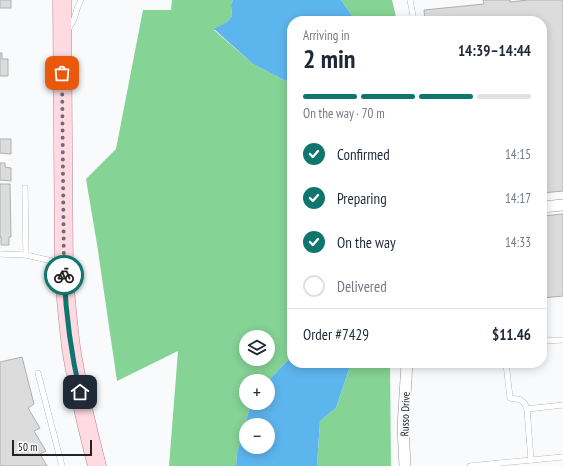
<!DOCTYPE html>
<meta charset="utf-8">
<style>
body{margin:0;font-family:"PT Sans Narrow",sans-serif;background:#f2f2f3;color:#1f2937;height:100vh;display:flex;flex-direction:column;font-size:15px;white-space:nowrap}
*{box-sizing:border-box;margin:0}
p{font-size:13px;color:#747a83}
.icon{flex:none;width:22px;height:22px;fill:none;stroke:currentColor;stroke-width:2;stroke-linecap:round;stroke-linejoin:round}
.map{position:relative;flex:1;overflow:hidden}
.panel{position:absolute;left:287px;top:16px;width:260px;height:352px;display:flex;flex-direction:column;background:#fff;border-radius:16px;box-shadow:0 2px 10px #0003}
.panel>*{flex:none}
.buttons{position:absolute;left:239px;top:330px;display:grid;gap:8px}
.buttons a{display:grid;place-items:center;width:36px;height:36px;border-radius:50%;background:#fff;box-shadow:0 2px 10px #0003;font-size:20px}
.scale{position:absolute;left:12px;bottom:10px;width:80px;box-sizing:border-box;padding-left:4px;border:2px solid #232324;border-top:0;font-size:11px;line-height:14px;white-space:nowrap;color:#232324;-webkit-text-stroke:3px #f9fafb;paint-order:stroke}
.pin{position:absolute;display:grid;place-items:center;width:34px;height:34px;color:#fff;margin:-17px;border-radius:8px;box-shadow:0 2px 6px #0006}
.courier{position:absolute;display:grid;place-items:center;width:40px;height:40px;margin:-20px;border:3px solid #0f766e;border-radius:50%;background:#fff;color:#222;box-shadow:0 1px 5px #0007}
.overview em{font-style:normal;font-weight:700}
.overview div{display:flex;flex-direction:column-reverse}
.overview{display:flex;align-items:center;justify-content:space-between;height:68px;padding:0 16px}
h1{font-size:26px;font-weight:700;line-height:30px}
.bar{display:grid;grid-template-columns:repeat(4,1fr);gap:6px 4px;align-content:center;height:48px;padding:0 16px}
.bar i{height:5px;border-radius:3px;background:#e0e1e3}
.bar .active{background:#0f766e}
.bar p{grid-column:span 4}
.line{display:flex;align-items:center;gap:10px;padding:0 16px;border-top:1px solid #e0e1e3}
.line div{flex:1}
ol{padding:0 16px;list-style:none}
li{display:flex;align-items:center;gap:12px;height:44px}
li p{margin-inline-start:auto}
li .icon{padding:4px;border-radius:50%;background:#0f766e;color:#fff;stroke-width:4}
li:last-child{color:#747a83}
li i{width:22px;height:22px;border:2px solid #e0e1e3;border-radius:50%}
.map>svg:first-child{display:block}
.forest{fill:#85d395;fill-rule:evenodd}
.water{fill:#5db5ed;fill-rule:evenodd}
.building{fill:#dcdcdd;stroke:#aeafb0}
.lines{fill:none;stroke-linecap:round;stroke-linejoin:round}
.lane-casing{stroke:#979899;stroke-width:6}
.street-casing{stroke:#979899;stroke-width:12}
.primary-casing{stroke:#b28a93;stroke-width:19}
.lane{stroke:#fff;stroke-width:5.5}
.street{stroke:#fff;stroke-width:11}
.primary{stroke:#ffdae2;stroke-width:18}
.done{stroke:#6e6e6f;stroke-width:4;stroke-dasharray:0 7.2}
.route{stroke:#0f766e;stroke-width:5}
.labels{text-anchor:middle;dominant-baseline:central;stroke-width:4;stroke-linejoin:round;paint-order:stroke}
.street-label{font-size:11px;fill:#232324;stroke:#f9fafb}
</style>
<div class="map">
<svg width="563" height="466" viewBox="0 0 563 466">
<rect width="100%" height="100%" fill="#f9fafb"/>
<g class="forest">
<path d="M172,0H233L231,5L232,16L227,22L214,30L253,64L292,84V356L268,381H246V403H251L237,453L236,466H169L178,351L117,381L97,244L86,179L116,149L143,10H171ZM246,337H268V359H246Z"/>
<polygon points="341,0 392,0 397,21 356,21"/>
<polygon points="351,363 390,363 391,466 317,466 320,421 336,408"/>
</g>
<g class="water">
<polygon points="233,0 341,0 356,21 292,21 292,84 253,64 214,29 227,22 232,16 231,5"/>
<path d="M292,356V363H351L336,408L320,421L317,466H236L237,453L251,403H268V381ZM246,425H268V447H246Z"/>
</g>
<g class="building">
<rect x="0" y="0" width="11" height="8"/>
<polygon points="483,0 510,0 510,2 528,0 563,0 563,191 542,193 542,21 425,21 424,10 484,4"/>
<polygon points="0,53 2,53 2,59 8,59 8,76 0,76"/>
<polygon points="0,139 11,139 11,154 0,153"/>
<polygon points="0,163 5,163 5,167 11,168 11,181 0,180"/>
<polygon points="0,184 10,184 11,237 9,237 9,245 1,245 1,237 0,237"/>
<polygon points="563,214 563,296 542,298 542,216"/>
<polygon points="22,357 34,404 28,408 40,428 34,431 46,451 40,454 47,466 0,466 0,362"/>
</g>
<g class="lines">
<defs>
<g id="lane">
<polyline points="410,0 414,21"/>
<polyline points="68,30 74,19 78,6 81,0"/>
<polyline points="25,188 26,255"/>
<polyline points="0,254 26,255 61,263"/>
<polyline points="542,341 563,340"/>
<path d="M506,363L510,398C519,399 524,399 527,409L563,405"/>
<polyline points="38,373 62,466"/>
<polyline points="527,409 531,460"/>
<polyline points="470,466 563,457"/>
</g>
<g id="street">
<polyline points="542,207 563,205"/>
<polyline points="405,466 403,427 407,363"/>
</g>
<path id="primary" d="M62,0L64,277C66,300 68,323 71,347C77,387 87,427 97,466"/>
</defs>
<use href="#lane" class="lane-casing"/>
<use href="#street" class="street-casing"/>
<use href="#primary" class="primary-casing"/>
<use href="#lane" class="lane"/>
<use href="#street" class="street"/>
<use href="#primary" class="primary"/>
</g>
<g class="lines">
<polyline class="done" points="62,73 64,275"/>
<path class="route" d="M64,275C66,315 71,354 80,392"/>
</g>
<g class="labels">
<g class="street-label">
<text transform="translate(405 414) rotate(-88)">Russo Drive</text>
</g>
</g>
</svg>
<div class="buttons">
<a><svg class="icon" aria-label="layers" viewBox="0 0 24 24"><path d="M12 4l9 5-9 5-9-5zM3 14l9 5 9-5"/></svg></a>
<a>+</a>
<a>−</a>
</div>
<div class="scale">50 m</div>
<div class="pin" style="left:62px;top:73px;background:#ea580c"><svg class="icon" aria-label="bag" viewBox="0 0 24 24"><path d="M5 8h14l-1 12H6zM9 8a3 3 0 0 1 6 0"/></svg></div>
<div class="pin" style="left:80px;top:392px;background:#1f2937"><svg class="icon" aria-label="home" viewBox="0 0 24 24"><path d="M3 11l9-7 9 7M6 9v11h12V9"/></svg></div>
<div class="courier" style="left:64px;top:275px"><svg class="icon" aria-label="bike" viewBox="0 0 24 24"><circle cx="6" cy="16" r="4"/><circle cx="18" cy="16" r="4"/><path d="M6 16l4-8h5l3 8M10 8l3 8H6M13 5h3"/></svg></div>
<section class="panel">
<div class="overview"><div><h1>2 min</h1><p>Arriving in</p></div><em>14:39–14:44</em></div>
<div class="bar"><i class="active"></i><i class="active"></i><i class="active"></i><i></i><p>On the way · 70 m</p></div>
<ol>
<li><svg class="icon" aria-label="check" viewBox="0 0 24 24"><path d="M5 12l5 5 9-10"/></svg>Confirmed<p>14:15</p></li>
<li><svg class="icon" aria-label="check" viewBox="0 0 24 24"><path d="M5 12l5 5 9-10"/></svg>Preparing<p>14:17</p></li>
<li><svg class="icon" aria-label="check" viewBox="0 0 24 24"><path d="M5 12l5 5 9-10"/></svg>On the way<p>14:33</p></li>
<li><i></i>Delivered</li>
</ol>
<div class="line" style="height:52px"><div>Order #7429</div><b>$11.46</b></div>
</section>
</div>
